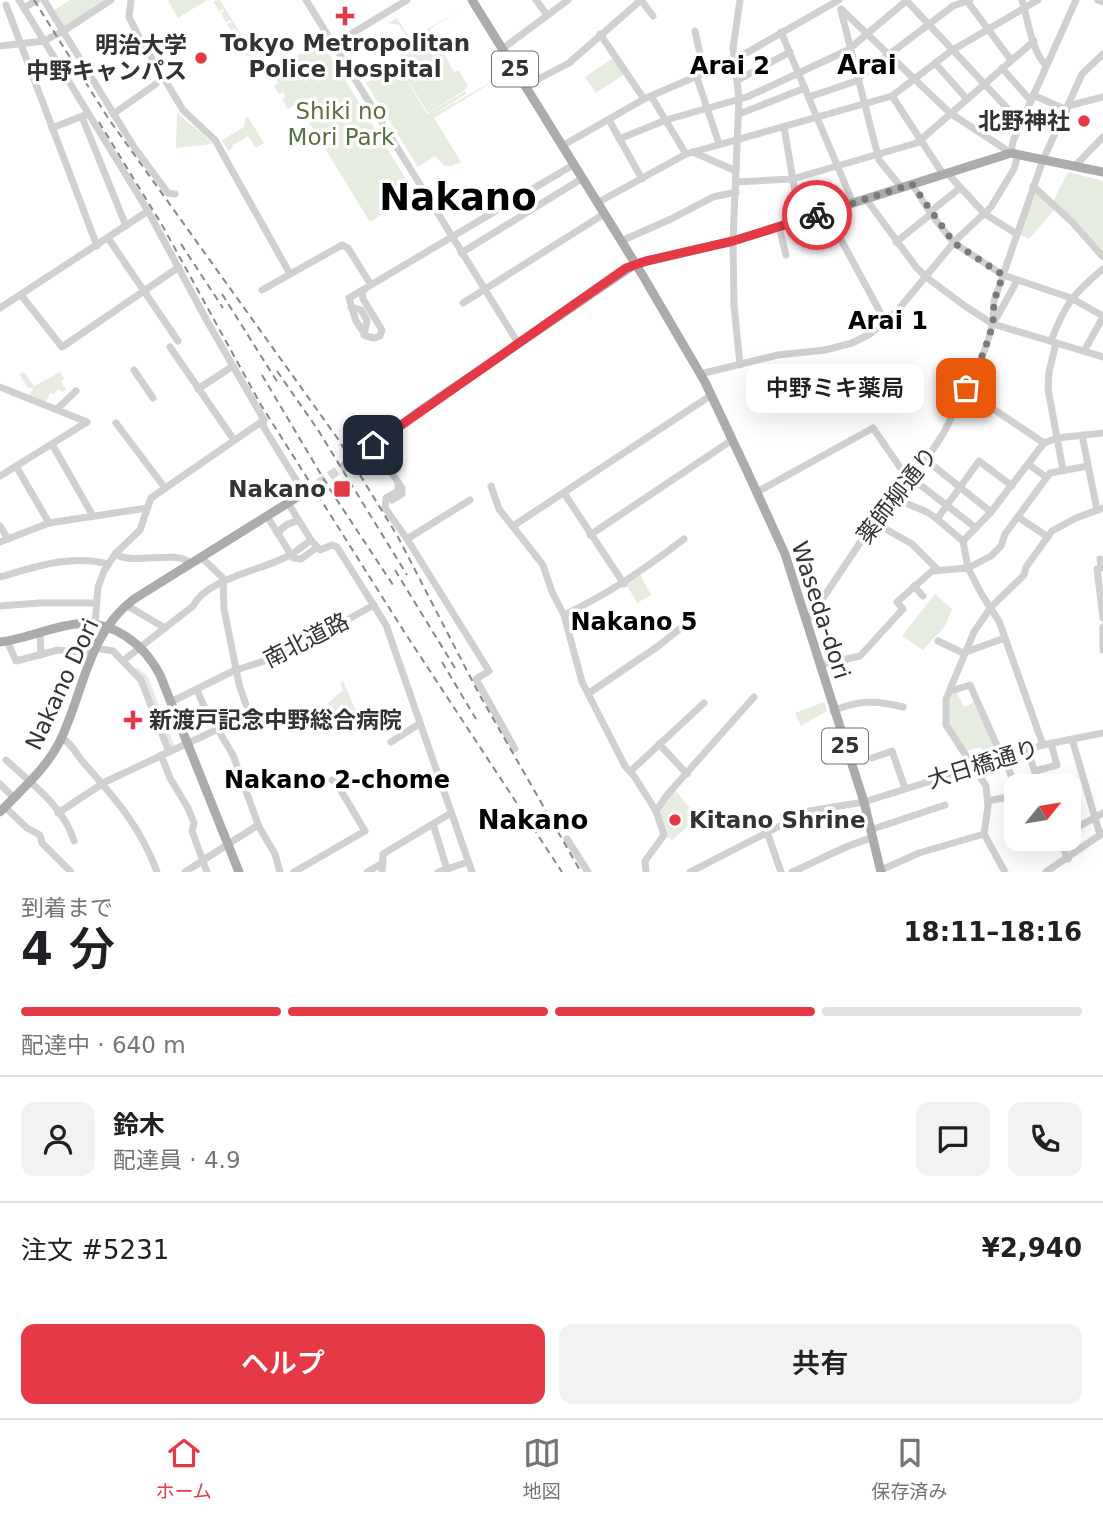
<!DOCTYPE html>
<html lang="ja">
<meta charset="utf-8">
<style>
body{margin:0;font-family:"DejaVu Sans","Noto Sans JP",sans-serif;background:#f2f2f2;color:#202124;height:100vh;display:flex;flex-direction:column;font-size:26px;white-space:nowrap}
*{box-sizing:border-box;margin:0}
p{font-size:23px;color:#757577}
.icon{flex:none;width:38px;height:38px;fill:none;stroke:currentColor;stroke-width:2;stroke-linecap:round;stroke-linejoin:round}
.map{position:relative;height:872px;overflow:hidden}
.sheet{display:flex;flex-direction:column;background:#fff;flex:1}
.sheet>*{flex:none}
.needle{width:46px;rotate:60deg}
.tools{position:absolute;left:1004px;top:774px;display:grid;gap:14px}
.tools a{display:grid;place-items:center;width:77px;height:77px;border-radius:14px;background:#fff;box-shadow:0 7px 28px #0002;font-size:35px}
.pin{position:absolute;display:grid;place-items:center;width:60px;height:60px;color:#fff;margin:-30px;border-radius:14px;box-shadow:0 4px 10px #0006}
.courier{position:absolute;display:grid;place-items:center;width:70px;height:70px;margin:-35px;border:5px solid #e63946;border-radius:50%;background:#fff;color:#222;box-shadow:0 2px 9px #0007}
.bubble{position:absolute;height:49px;border-radius:14px;background:#fff;box-shadow:0 7px 28px #0002;font-size:23px;font-weight:600;line-height:49px;text-align:center}
.overview em{font-style:normal;font-weight:600}
.overview div{display:flex;flex-direction:column-reverse}
.overview{display:flex;align-items:center;justify-content:space-between;height:119px;padding:0 21px}
h1{font-size:46px;font-weight:600;line-height:52px}
.bar{display:grid;grid-template-columns:repeat(4,1fr);gap:10px 7px;align-content:center;height:84px;padding:0 21px}
.bar i{height:9px;border-radius:5px;background:#e0e0e0}
.bar .selected{background:#e63946}
.bar p{grid-column:span 4}
.line{display:flex;align-items:center;gap:18px;padding:0 21px;border-top:2px solid #e0e0e0}
.line div{flex:1}
.round{display:grid;place-items:center;flex:none;width:74px;height:74px;border-radius:14px;background:#f2f2f2}
.primary-button{display:flex;gap:14px;margin-top:auto;padding:14px 21px}
.primary-button a{flex:1;height:80px;border-radius:14px;background:#e63946;color:#fff;font-size:28px;font-weight:600;line-height:80px;text-align:center}
.primary-button a+a{background:#f2f2f2;color:#202124}
.menu{display:flex;justify-content:space-around;align-items:center;height:98px;border-top:2px solid #e0e0e0;background:#fff;font-size:19px;color:#757577}
.menu a{display:grid;justify-items:center;gap:4px}
.menu .selected{color:#e63946}
.map>svg:first-child{display:block}
.green{fill:#e6ecdf}
.lines{fill:none;stroke-linecap:round;stroke-linejoin:round}
.major-tunnel{stroke:#d6d6d6;stroke-width:9;stroke-dasharray:9 4.5;stroke-linecap:butt}
.minor{stroke:#d0d0d0;stroke-width:7}
.major{stroke:#ababab;stroke-width:9}
.rail{stroke:#888;stroke-width:2;stroke-dasharray:7 5;stroke-linecap:butt}
.done{stroke:#7a7a7a;stroke-width:7;stroke-dasharray:0 12.6}
.route{stroke:#e63946;stroke-width:9}
.poi-dot{fill:#e63946;stroke:#fff;stroke-width:2.5}
.labels{text-anchor:middle;dominant-baseline:central;stroke-width:7;stroke-linejoin:round;paint-order:stroke}
.shield{fill:#fff;stroke:#707070;stroke-width:2}
.shield-label{font-size:21px;font-weight:bold;fill:#333}
.poi-label{font-size:23px;font-weight:bold;fill:#333;stroke:#fff;text-anchor:end}
.park-label{font-size:23px;fill:#56703f;stroke:#fff}
.street-label{font-size:23px;fill:#333;stroke:#fff}
.neighbourhood-label{font-size:24px;font-weight:bold;fill:#000;stroke:#fff}
.quarter-label{font-size:26px;font-weight:bold;fill:#000;stroke:#fff}
.town-label{font-size:37px;font-weight:bold;fill:#000;stroke:#fff}
</style>
<div class="map">
<svg width="1103" height="872" viewBox="0 0 1103 872">
<rect width="100%" height="100%" fill="#fff"/>
<g class="green">
<polygon points="70,0 109,0 64,29 53,11"/>
<polygon points="170,0 207,0 178,18 168,1"/>
<polygon points="220,0 253,54 248,58 245,53 247,52 244,51 238,43 243,41 242,39 238,41 233,33 236,30 234,28 232,32 227,24 232,22 230,20 226,23 221,13 224,11 222,9 220,12 213,1"/>
<polygon points="462,8 430,29 454,72 458,70 468,85 465,90 428,113 398,65 427,114 466,91 466,94 429,117 504,75 434,118 461,162 452,166 445,166 435,156 418,167 366,83 403,59 396,47 404,42 405,34 399,25 388,23 397,18 410,40"/>
<polygon points="321,41 415,194 370,222 302,111 299,112 295,105 288,109 282,99 286,97 283,92 279,94 274,86 278,83 275,78 270,80 268,76 277,71 276,69"/>
<polygon points="613,58 625,74 596,93 585,77"/>
<path d="M177,111C187,125 202,130 212,144L176,148Z"/>
<polygon points="248,117 264,143 256,148 248,136 232,146 233,148 228,151 222,140 244,127 245,118"/>
<polygon points="1068,172 1103,181 1103,254 1053,201"/>
<polygon points="1036,192 1056,208 1029,239 1018,234"/>
<polygon points="24,372 34,386 60,372 64,378 61,382 66,389 62,392 58,389 54,394 50,393 45,403 29,396 33,388 28,388 19,374"/>
<polygon points="640,574 651,595 637,603 626,584"/>
<polygon points="935,594 952,609 945,626 923,650 902,636"/>
<polygon points="130,668 138,668 148,677 175,747 170,749 143,680"/>
<polygon points="343,681 362,725 354,733 345,720 339,720 334,715 328,703 343,690 340,683"/>
<polygon points="956,691 964,707 975,702 998,752 984,755 980,747 964,752 947,725 950,693"/>
<polygon points="824,702 827,711 801,726 795,713"/>
<polygon points="674,789 698,818 672,840 666,836 657,811"/>
</g>
<g class="lines">
<polyline class="major-tunnel" points="307,491 355,459"/>
<g class="minor">
<polyline points="19,0 148,211 207,321 264,420 263,426 304,493"/>
<polyline points="44,0 134,147 168,193 175,194"/>
<polyline points="131,0 129,17 139,37 183,110 215,140 290,274"/>
<polyline points="306,0 518,343"/>
<polyline points="536,0 547,15"/>
<polyline points="641,0 653,16"/>
<polyline points="906,0 1021,123"/>
<path d="M1022,0C1027,17 1033,55 1046,65"/>
<polyline points="1098,0 1103,2"/>
<polyline points="967,1 1011,60"/>
<polyline points="6,5 97,246"/>
<polyline points="24,8 37,0"/>
<polyline points="841,9 950,113 1011,153 1013,141 1076,0"/>
<polyline points="841,11 879,160 901,187"/>
<polyline points="695,31 704,72"/>
<polyline points="781,32 853,203"/>
<polyline points="600,34 644,99"/>
<polyline points="333,45 407,0"/>
<polyline points="0,46 44,41 65,30 111,0"/>
<polyline points="502,49 568,0"/>
<polyline points="935,63 966,98"/>
<polyline points="1002,68 1031,101"/>
<polyline points="696,75 719,144"/>
<polyline points="858,78 953,6 970,0"/>
<polyline points="738,80 790,52"/>
<polyline points="525,86 569,63 641,0"/>
<polyline points="1033,95 1067,110"/>
<polyline points="651,96 686,154"/>
<polyline points="892,96 943,174"/>
<polyline points="809,97 859,80"/>
<polyline points="1068,106 1103,97"/>
<polyline points="113,114 156,84"/>
<polyline points="739,114 805,88"/>
<polyline points="82,117 126,226"/>
<polyline points="609,120 642,179"/>
<polyline points="784,127 800,221"/>
<polyline points="52,128 85,115"/>
<polyline points="619,139 666,120 747,97 848,50 906,1"/>
<polyline points="562,146 644,99 734,60 839,0"/>
<polyline points="693,152 736,171"/>
<polyline points="1075,166 1103,137"/>
<polyline points="947,173 985,214 1017,234"/>
<polyline points="736,182 792,179 917,143 1034,41"/>
<polyline points="912,184 931,214 954,243 1003,275 1071,298 1103,316"/>
<polyline points="1033,186 1073,223 1103,257"/>
<polyline points="866,199 916,267 926,277 965,306 993,324 1103,357"/>
<polyline points="597,203 686,154 892,96 951,51 1038,0"/>
<polyline points="826,212 885,321"/>
<polyline points="930,212 960,188"/>
<polyline points="779,227 786,255"/>
<polyline points="108,238 178,341"/>
<polyline points="621,241 671,219 713,197 736,192"/>
<polyline points="896,242 931,214"/>
<polyline points="461,253 578,181 583,180"/>
<polyline points="365,289 362,293 363,299 382,330 380,336 374,338 366,336 356,321 349,298 573,165"/>
<polyline points="262,290 342,245 348,248 371,285"/>
<polyline points="21,295 62,347 179,267"/>
<polyline points="463,303 604,214"/>
<polyline points="351,307 361,310 367,320 364,335"/>
<polyline points="0,308 148,211"/>
<polyline points="993,320 994,301 1043,160 1082,74 1103,54"/>
<path d="M1051,341C1065,304 1073,294 1103,269"/>
<polyline points="1056,343 1049,372 1048,389 1063,470"/>
<polyline points="170,347 234,440"/>
<polyline points="1084,351 1103,317"/>
<polyline points="740,365 734,305 733,241 739,98 733,48 740,0"/>
<polyline points="134,370 153,398"/>
<polyline points="700,374 778,355 825,350 852,343 870,334 898,310 956,240 991,207 1014,169 1018,155"/>
<polyline points="0,387 87,422"/>
<polyline points="198,389 233,366"/>
<polyline points="965,390 1044,443"/>
<polyline points="57,409 76,391"/>
<polyline points="116,423 165,488"/>
<polyline points="1082,435 1097,510"/>
<polyline points="52,444 93,516"/>
<polyline points="373,445 402,488 402,494 392,500"/>
<polyline points="926,460 991,512"/>
<polyline points="1028,464 1046,477"/>
<polyline points="16,466 49,523"/>
<polyline points="0,476 87,422"/>
<polyline points="910,477 976,528"/>
<polyline points="398,484 398,491 386,498 385,508 407,539 489,671 476,679 515,749"/>
<polyline points="491,486 499,509 543,565 552,592 564,615 582,682 625,766 634,776 656,811 664,835 645,861 646,872"/>
<polyline points="757,492 873,428 908,479"/>
<polyline points="564,493 624,584"/>
<polyline points="891,497 927,512 937,519 979,461 1012,486"/>
<polyline points="267,516 293,558 301,559 316,548"/>
<polyline points="1018,517 1048,537"/>
<polyline points="937,519 963,541 968,568 982,595 999,621 1043,745"/>
<polyline points="873,522 912,544 938,570"/>
<polyline points="0,526 8,539"/>
<polyline points="513,526 707,398 710,393"/>
<path d="M278,534C282,526 290,522 299,521"/>
<polyline points="590,535 732,440"/>
<polyline points="407,539 470,500"/>
<polyline points="311,540 320,550 332,545 337,547 386,625 472,872"/>
<polyline points="963,541 991,512 1044,443 1057,438 1103,433"/>
<polyline points="0,542 49,523 147,508"/>
<path d="M115,554C135,566 174,549 190,563"/>
<polyline points="201,557 223,578 224,609 239,684 246,705"/>
<polyline points="1100,559 1101,568 1097,569 1103,618"/>
<path d="M0,577C35,567 71,554 108,564"/>
<polyline points="914,586 923,596"/>
<polyline points="126,605 165,628"/>
<polyline points="0,606 39,603 97,603"/>
<path d="M564,615C610,593 643,570 684,539"/>
<polyline points="806,620 811,616 880,513 898,488 922,466 943,434 984,352 993,324 1017,281"/>
<polyline points="95,624 98,587 104,571 115,554 140,530 151,498 264,420"/>
<polyline points="1103,627 1103,650"/>
<polyline points="40,632 41,655"/>
<polyline points="7,641 16,661 58,650 93,653"/>
<polyline points="938,641 963,653 1005,638"/>
<polyline points="95,648 113,651 141,680 169,752"/>
<path d="M124,660L193,606C207,579 258,571 284,558C294,554 303,546 311,540L288,503"/>
<polyline points="820,665 860,656 903,609 897,602 932,571 968,568 991,556 1001,546 1005,534 1050,473 1088,466"/>
<polyline points="197,690 203,704 233,755 259,827 275,854 280,872"/>
<polyline points="954,690 970,685 1002,757"/>
<polyline points="589,693 657,647 692,619"/>
<polyline points="171,702 233,671 283,655 374,605"/>
<path d="M833,711C858,700 876,700 903,707"/>
<path d="M61,738C71,742 76,754 83,762C114,797 141,827 157,872"/>
<polyline points="1072,739 1100,835"/>
<polyline points="391,742 419,724"/>
<polyline points="659,744 687,774"/>
<polyline points="1027,750 1040,786"/>
<polyline points="161,755 170,778 188,808 194,823 192,831 207,872"/>
<polyline points="1004,756 1017,792"/>
<polyline points="872,758 892,751 905,788"/>
<path d="M6,760C31,783 64,807 74,841"/>
<polyline points="634,768 704,703"/>
<polyline points="1035,771 1057,765 1051,743"/>
<polyline points="0,784 14,798"/>
<polyline points="988,801 1017,795"/>
<polyline points="5,807 27,828 40,835 42,843 71,872"/>
<polyline points="656,811 667,795 754,697"/>
<polyline points="58,813 105,782 218,729"/>
<polyline points="1014,817 1017,816"/>
<polyline points="433,824 447,869"/>
<polyline points="870,830 945,805"/>
<polyline points="767,832 781,872"/>
<polyline points="1069,832 1103,813"/>
<polyline points="1059,838 1068,859"/>
<polyline points="567,839 588,872"/>
<polyline points="881,870 919,853 984,834"/>
<polyline points="185,872 258,825"/>
<polyline points="294,872 365,831 337,784 332,780"/>
<polyline points="367,872 383,863"/>
<polyline points="382,872 383,854 451,813"/>
<polyline points="438,872 468,862"/>
<polyline points="690,872 809,811 864,802 934,780 971,765 1043,745 1103,733"/>
<path d="M792,872C819,861 844,845 872,838"/>
<polyline points="1005,872 984,834 988,806 986,786 946,725 946,699 974,632 991,607 1024,575 1026,567 1052,531 1076,518 1103,508"/>
<polyline points="1046,872 1103,833"/>
</g>
<g class="major">
<polyline points="472,0 643,276 705,382 747,471 785,554 864,802 881,872"/>
<polyline points="355,459 417,413 635,264 733,241 1011,153 1103,172"/>
<path d="M0,642C26,639 50,627 76,624C113,620 143,643 160,675L239,872"/>
<path d="M0,812C21,790 46,769 60,741C84,692 87,634 134,599L307,491"/>
</g>
<g class="rail">
<polyline points="34,0 108,118 338,439 398,537 479,694 581,872"/>
<polyline points="99,122 162,225 261,405 405,633 562,872"/>
<polyline points="181,244 223,308"/>
<polyline points="222,294 278,383"/>
<polyline points="277,371 318,430 407,575"/>
<polyline points="262,375 329,488 395,588"/>
<polyline points="395,570 455,668"/>
<polyline points="442,662 476,719"/>
</g>
</g>
<g class="lines">
<polyline class="done" points="817,215 912,184 954,243 1003,275 994,301 993,324 984,352 966,388"/>
<polyline class="route" points="373,445 626,268 646,261 733,241 817,215"/>
</g>
<g class="poi-dot">
<path d="M341.5 5.5h7v7h7v7h-7v7h-7v-7h-7v-7h7z"/>
<circle cx="201" cy="58" r="7"/>
<circle cx="1084" cy="121" r="7"/>
<rect x="333" y="480" width="18" height="18" rx="3.5"/>
<path d="M129.5 709.5h7v7h7v7h-7v7h-7v-7h-7v-7h7z"/>
<circle cx="675" cy="820" r="7"/>
</g>
<g class="labels">
<g class="shield">
<rect x="492" y="51.5" width="46" height="35" rx="5"/>
<rect x="822" y="728.5" width="46" height="35" rx="5"/>
</g>
<g class="shield-label">
<text x="515" y="69">25</text>
<text x="845" y="746">25</text>
</g>
<g class="poi-label">
<text x="345" y="43" text-anchor="middle">Tokyo Metropolitan<tspan x="345" dy="26">Police Hospital</tspan></text>
<text x="187" y="45">明治大学<tspan x="187" dy="26">中野キャンパス</tspan></text>
<text x="1070" y="121">北野神社</text>
<text x="326" y="489">Nakano</text>
<text x="149" y="720" text-anchor="start">新渡戸記念中野総合病院</text>
<text x="689" y="820" text-anchor="start">Kitano Shrine</text>
</g>
<g class="park-label">
<text x="341" y="111">Shiki no<tspan x="341" dy="26">Mori Park</tspan></text>
</g>
<g class="street-label">
<text transform="translate(897 495) rotate(-52)">薬師柳通り</text>
<text transform="translate(821 610) rotate(72)">Waseda-dori</text>
<text transform="translate(306 640) rotate(-27)">南北道路</text>
<text transform="translate(62 684) rotate(-65)">Nakano Dori</text>
<text transform="translate(983 764) rotate(-17)">大日橋通り</text>
</g>
<g class="neighbourhood-label">
<text x="730" y="66">Arai 2</text>
<text x="888" y="321">Arai 1</text>
<text x="634" y="622">Nakano 5</text>
<text x="337" y="780">Nakano 2-chome</text>
</g>
<g class="quarter-label">
<text x="867" y="65">Arai</text>
<text x="533" y="820">Nakano</text>
</g>
<g class="town-label">
<text x="458" y="197">Nakano</text>
</g>
</g>
</svg>
<div class="tools">
<a><svg class="needle" viewBox="-14 -14 28 28"><path d="M0-13l5 13h-10z" fill="#e53935"/><path d="M0 13l5-13h-10z" fill="#757577"/></svg></a>
</div>
<div class="pin" style="left:966px;top:388px;background:#ea580c"><svg class="icon" aria-label="bag" viewBox="0 0 24 24"><path d="M5 8h14l-1 12H6zM9 8a3 3 0 0 1 6 0"/></svg></div>
<div class="pin" style="left:373px;top:445px;background:#1f2937"><svg class="icon" aria-label="home" viewBox="0 0 24 24"><path d="M3 11l9-7 9 7M6 9v11h12V9"/></svg></div>
<div class="courier" style="left:817px;top:215px"><svg class="icon" aria-label="bike" viewBox="0 0 24 24"><circle cx="6" cy="16" r="4"/><circle cx="18" cy="16" r="4"/><path d="M6 16l4-8h5l3 8M10 8l3 8H6M13 5h3"/></svg></div>
<div class="bubble" style="left:746px;top:364px;width:178px">中野ミキ薬局</div>
</div>
<section class="sheet">
<div class="overview"><div><h1>4 分</h1><p>到着まで</p></div><em>18:11–18:16</em></div>
<div class="bar"><i class="selected"></i><i class="selected"></i><i class="selected"></i><i></i><p>配達中 · 640 m</p></div>
<div class="line" style="height:126px"><a class="round"><svg class="icon" aria-label="person" viewBox="0 0 24 24"><circle cx="12" cy="8" r="4"/><path d="M4 21q1-7 8-7t8 7"/></svg></a><div><b>鈴木</b><p>配達員 · 4.9</p></div><a class="round"><svg class="icon" aria-label="chat" viewBox="0 0 24 24"><path d="M4 5h16v11H9l-5 4z"/></svg></a><a class="round"><svg class="icon" aria-label="phone" viewBox="0 0 24 24"><path d="M5 4h4l2 5-3 2q2 4 5 5l2-3 5 2v4C11 20 4 13 5 4z"/></svg></a></div>
<div class="line" style="height:91px"><div>注文 #5231</div><b>¥2,940</b></div>
<div class="primary-button"><a>ヘルプ</a><a>共有</a></div>
</section>
<nav class="menu">
<a class="selected"><svg class="icon" aria-label="home" viewBox="0 0 24 24"><path d="M3 11l9-7 9 7M6 9v11h12V9"/></svg>ホーム</a>
<a><svg class="icon" aria-label="map" viewBox="0 0 24 24"><path d="M3 6l6-2 6 2 6-2v14l-6 2-6-2-6 2zM9 4v14M15 6v14"/></svg>地図</a>
<a><svg class="icon" aria-label="saved" viewBox="0 0 24 24"><path d="M7 4h10v16l-5-4-5 4z"/></svg>保存済み</a>
</nav>
